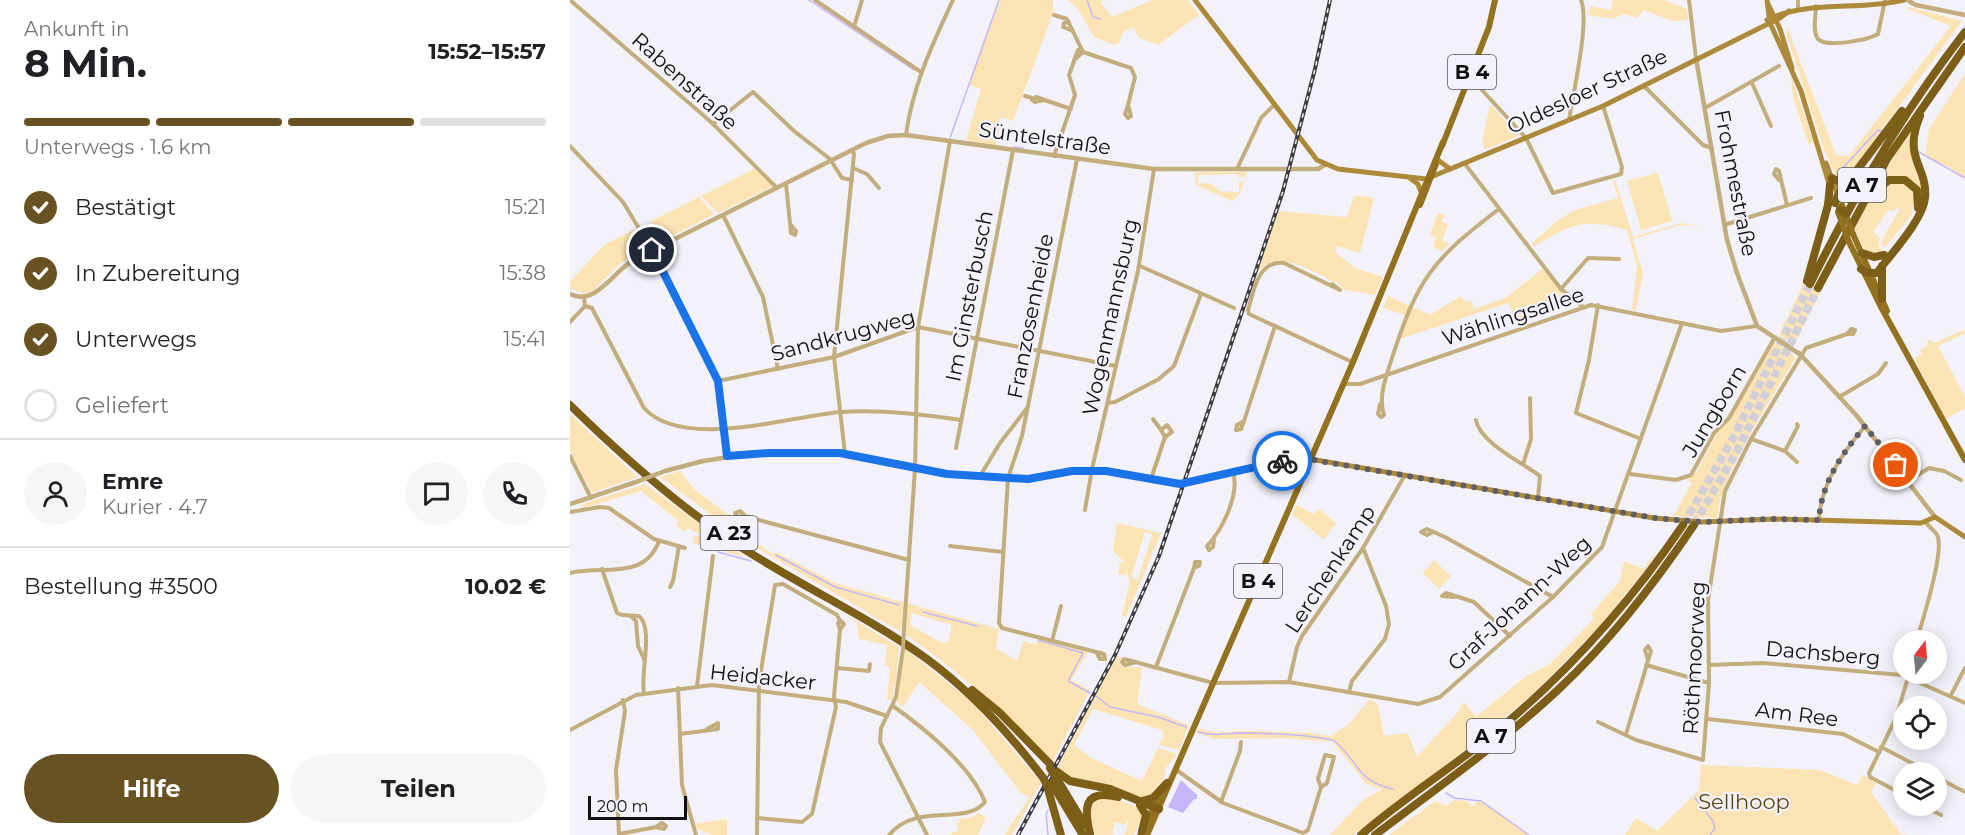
<!DOCTYPE html>
<html lang="de">
<meta charset="utf-8">
<style>
body{margin:0;font-family:Montserrat,sans-serif;background:#f6f6f6;color:#202124;height:100vh;display:flex;flex-direction:column;font-size:22px;white-space:nowrap}
*{box-sizing:border-box;margin:0}
p{font-size:20px;color:#757577}
.icon{flex:none;width:33px;height:33px;fill:none;stroke:currentColor;stroke-width:2;stroke-linecap:round;stroke-linejoin:round}
.map{position:relative;flex:1;overflow:hidden}
.details{display:flex;flex-direction:column;background:#fff;width:570px}
.details>*{flex:none}
.needle{width:39px;rotate:16deg}
.fabs{position:absolute;left:1323px;top:630px;display:grid;gap:12px}
.fabs a{display:grid;place-items:center;width:54px;height:54px;border-radius:50%;background:#fff;box-shadow:0 3px 15px #0003;font-size:30px}
.scale{position:absolute;left:18px;bottom:15px;width:99px;box-sizing:border-box;padding-left:6px;border:3px solid #111013;border-top:0;font-size:16px;line-height:21px;white-space:nowrap;color:#111013;-webkit-text-stroke:4px #f3f2fb;paint-order:stroke}
.pin{position:absolute;display:grid;place-items:center;width:51px;height:51px;color:#fff;margin:-26px;border:3px solid #fff;border-radius:50%;box-shadow:0 2px 6px #0007}
.courier{position:absolute;display:grid;place-items:center;width:60px;height:60px;margin:-30px;border:4px solid #1a73e8;border-radius:50%;background:#fff;color:#222;box-shadow:0 2px 8px #0007}
.head em{font-style:normal;font-weight:700}
.head div{display:flex;flex-direction:column-reverse}
.head{display:flex;align-items:center;justify-content:space-between;height:102px;padding:0 24px}
h1{font-size:39px;font-weight:700;line-height:45px}
.bar{display:grid;grid-template-columns:repeat(4,1fr);gap:9px 6px;align-content:center;height:72px;padding:0 24px}
.bar i{height:8px;border-radius:4px;background:#e0e0e0}
.bar .current{background:#695222}
.bar p{grid-column:span 4}
.line{display:flex;align-items:center;gap:15px;padding:0 24px;border-top:2px solid #e0e0e0}
.line div{flex:1}
.round{display:grid;place-items:center;flex:none;width:63px;height:63px;border-radius:32px;background:#f6f6f6}
ol{padding:0 24px;list-style:none}
li{display:flex;align-items:center;gap:18px;height:66px}
li p{margin-inline-start:auto}
li .icon{padding:6px;border-radius:50%;background:#695222;color:#fff;stroke-width:4}
li:last-child{color:#757577}
li i{width:33px;height:33px;border:3px solid #e0e0e0;border-radius:50%}
.action{display:flex;gap:12px;margin-top:auto;padding:12px 24px}
.action a{flex:1;height:69px;border-radius:36px;background:#695222;color:#fff;font-size:24px;font-weight:700;line-height:69px;text-align:center}
.action a+a{background:#f6f6f6;color:#202124}
main{display:flex;flex:1;min-height:0}
.map>svg:first-child{display:block}
.green{fill:#fbe3b3;fill-rule:evenodd}
.water{fill:#c5b6fa}
.lines{fill:none;stroke-linecap:round;stroke-linejoin:round}
.stream{stroke:#c5b6fa;stroke-width:1.5}
.motorway-tunnel{stroke:#d1d0d8;stroke-width:8;stroke-dasharray:8 4;stroke-linecap:butt}
.minor{stroke:#c4ad7c;stroke-width:4}
.tertiary{stroke:#c4ad7c;stroke-width:4.5}
.secondary{stroke:#ad893a;stroke-width:5}
.primary{stroke:#94711e;stroke-width:6}
.motorway{stroke:#7c5e17;stroke-width:8}
.rail-casing{stroke:#3d3c41;stroke-width:4}
.rail{stroke:#f3f2fb;stroke-width:1.5;stroke-dasharray:4.5;stroke-linecap:butt}
.minor-bridge{stroke:#c4ad7c;stroke-width:4}
.tertiary-bridge{stroke:#c4ad7c;stroke-width:4.5}
.primary-bridge{stroke:#94711e;stroke-width:6}
.motorway-bridge{stroke:#7c5e17;stroke-width:8}
.done{stroke:#605f64;stroke-width:6;stroke-dasharray:0 10.8}
.route{stroke:#1a73e8;stroke-width:8}
.labels{text-anchor:middle;dominant-baseline:central;stroke-width:4.5;stroke-linejoin:round;paint-order:stroke}
.shield{fill:#f3f2fb;stroke:#555459;stroke-width:1.5}
.shield-label{font-size:20px;font-weight:bold;fill:#111013}
.street-label{font-size:21px;fill:#111013;stroke:#f3f2fb}
.park-label{font-size:21px;fill:#5c450e;stroke:#f3f2fb}
</style>
<main>
<section class="details">
<div class="head"><div><h1>8 Min.</h1><p>Ankunft in</p></div><em>15:52–15:57</em></div>
<div class="bar"><i class="current"></i><i class="current"></i><i class="current"></i><i></i><p>Unterwegs · 1.6 km</p></div>
<ol>
<li><svg class="icon" aria-label="check" viewBox="0 0 24 24"><path d="M5 12l5 5 9-10"/></svg>Bestätigt<p>15:21</p></li>
<li><svg class="icon" aria-label="check" viewBox="0 0 24 24"><path d="M5 12l5 5 9-10"/></svg>In Zubereitung<p>15:38</p></li>
<li><svg class="icon" aria-label="check" viewBox="0 0 24 24"><path d="M5 12l5 5 9-10"/></svg>Unterwegs<p>15:41</p></li>
<li><i></i>Geliefert</li>
</ol>
<div class="line" style="height:108px"><a class="round"><svg class="icon" aria-label="person" viewBox="0 0 24 24"><circle cx="12" cy="8" r="4"/><path d="M4 21q1-7 8-7t8 7"/></svg></a><div><b>Emre</b><p>Kurier · 4.7</p></div><a class="round"><svg class="icon" aria-label="chat" viewBox="0 0 24 24"><path d="M4 5h16v11H9l-5 4z"/></svg></a><a class="round"><svg class="icon" aria-label="phone" viewBox="0 0 24 24"><path d="M5 4h4l2 5-3 2q2 4 5 5l2-3 5 2v4C11 20 4 13 5 4z"/></svg></a></div>
<div class="line" style="height:78px"><div>Bestellung #3500</div><b>10.02 €</b></div>
<div class="action"><a>Hilfe</a><a>Teilen</a></div>
</section>
<div class="map">
<svg width="1395" height="835" viewBox="0 0 1395 835">
<rect width="100%" height="100%" fill="#f3f2fb"/>
<g class="green">
<polygon points="430,0 483,0 483,13 443,121 431,117 426,146 396,140 411,89 399,84"/>
<polygon points="498,0 533,0 531,3 542,17 582,0 618,0 629,15 588,45 569,38 564,27 553,32 549,43 545,45 524,37 508,9"/>
<polygon points="1043,0 1094,0 1117,9 1118,20 1102,21 1074,10 1067,18 1054,14 1042,19 1018,15 1020,6 1041,10"/>
<polygon points="1340,7 1392,21 1278,176 1272,179 1267,178 1253,147 1216,33 1217,27 1266,155 1279,156 1381,26 1335,8"/>
<polygon points="1395,73 1395,179 1379,167 1355,157 1359,129"/>
<polygon points="1221,75 1243,141 1239,145 1223,97"/>
<polygon points="920,104 949,136 914,150 913,138"/>
<path d="M1345,123L1353,197C1342,169 1326,174 1305,188Z"/>
<polygon points="186,168 204,186 148,213 131,196"/>
<polygon points="625,172 677,172 676,177 669,177 668,174 628,175 628,183 642,184 649,191 669,192 669,182 674,181 670,193 662,201 626,185"/>
<polygon points="1088,173 1102,221 1071,230 1057,181"/>
<path d="M1045,179L1063,237L1111,223L1131,227L1110,225L1063,239L1073,273L1066,311L1062,310L1067,266L1057,230C1015,218 1000,223 964,247L962,243L987,221L1005,210L1048,198L1043,180Z"/>
<path d="M1333,182L1345,192L1342,215L1315,247L1311,245C1315,232 1324,219 1330,210L1326,208L1324,211L1318,210L1303,232L1310,238L1308,244L1313,252H1296L1284,228C1297,203 1303,185 1333,182Z"/>
<path d="M784,195L804,198L790,253L767,246L765,252L785,268L813,277L805,295L772,289L769,284C744,273 709,247 688,272L708,211L777,217Z"/>
<polygon points="129,197 144,214 87,244 80,241 78,236 87,231 81,221"/>
<polygon points="868,213 875,215 872,222 878,224 872,241 879,244 872,251 863,247 866,237 860,235"/>
<polygon points="65,229 76,247 74,250 48,265 24,290 14,294 0,288 0,282 34,245"/>
<polygon points="972,269 1005,305 947,323 938,303 830,339 838,316 813,308 818,296 860,315 891,296 896,302 901,300 904,308 902,310 937,297"/>
<polygon points="1234,283 1251,291 1224,344 1209,335"/>
<polygon points="1395,329 1395,333 1368,346 1395,397 1395,408 1376,419 1344,358 1352,354 1350,350 1356,347 1359,339 1365,343"/>
<path d="M1204,342L1222,353L1225,359C1201,399 1150,476 1147,518L1103,516L1122,483L1118,480L1127,471L1148,432L1159,421Z"/>
<polygon points="0,414 67,477 24,492 21,491 0,450"/>
<path d="M110,471L125,490L173,525L171,533L202,553H208L265,583L429,629L426,648L447,661L453,641L466,645L468,639L518,652L501,680L520,690L482,763C437,716 391,672 336,635L335,621L332,624L331,632L187,548L90,477ZM341,613L382,625L379,640L374,644L340,625Z"/>
<polygon points="75,484 175,557 158,553 137,539 134,546 122,543 124,535 134,537 118,528 114,532 106,525 109,521 71,491 13,508 12,504"/>
<polygon points="727,505 743,514 749,509 766,523 754,540 722,514"/>
<path d="M547,523L591,533L556,617L552,616L560,581L557,574L559,565L555,575L548,574L550,562L556,563L543,551ZM575,532L582,534L568,580L561,577Z"/>
<path d="M1090,547L1075,570L1028,628L967,690L907,741L783,835H760L792,801L812,789L796,784L763,742L715,738L644,739L626,733L629,728C648,735 656,731 675,731C704,732 732,731 761,736L778,725L800,699L808,705L814,736L838,733L847,757L888,712L894,702L906,717L956,676L979,665L1024,619L1021,614L1050,581L1054,561L1073,569Z"/>
<polygon points="864,560 881,576 869,589 853,573"/>
<polygon points="263,607 329,647 326,685 324,685 322,700 317,700 320,667 315,665 317,645 289,639 287,623"/>
<path d="M335,649L402,702L471,783L442,835H435C442,821 452,811 459,797L450,792L403,730L349,682L333,707L327,703Z"/>
<polygon points="546,656 552,658 549,662 553,667 572,667 567,704 619,725 609,750 589,745 594,735 592,730 523,709 504,745 521,758 572,781 588,748 607,754 595,769 594,779 589,786 589,783 583,793 573,800 502,779 487,769"/>
<polygon points="1131,765 1250,770 1287,785 1293,775 1306,783 1301,792 1331,834 1345,835 1055,835 1066,818 1087,831 1129,790"/>
<path d="M528,798C544,798 561,801 573,813L564,835H551L555,834L559,817L555,825L545,822L542,833L545,835H525L519,823L517,812Z"/>
<polygon points="885,800 897,801 901,807 909,800 960,835 819,835 865,801 877,806"/>
<polygon points="409,813 416,818 408,835 378,835 389,830 386,823 389,823 389,819 403,817"/>
<polygon points="157,819 157,835 142,835 126,828 125,824"/>
</g>
<polygon class="water" points="611,780 627,795 627,799 624,799 613,813 598,807"/>
<g class="lines">
<g class="stream">
<polyline points="239,0 344,70"/>
<polyline points="517,0 523,17 531,19"/>
<polyline points="380,138 429,0"/>
<polyline points="444,147 453,148"/>
<polyline points="1347,151 1395,178"/>
<polyline points="1269,172 1308,130 1311,131"/>
<polyline points="148,552 181,561"/>
<polyline points="206,555 265,587 329,605"/>
<polyline points="353,612 407,626"/>
<polyline points="468,640 513,653 498,681 520,693"/>
<polyline points="526,696 540,707 588,717 616,727"/>
<path d="M628,732C644,736 654,734 669,733C701,733 732,734 763,740C789,760 785,781 823,789"/>
<polyline points="876,793 884,798 911,801 959,835"/>
<polyline points="1125,798 1143,821 1145,828 1140,835"/>
<polyline points="478,835 476,814 478,810"/>
</g>
<g class="motorway-tunnel">
<polyline points="1113,525 1162,440 1240,284"/>
<polyline points="1124,525 1166,453 1248,288"/>
</g>
<g class="minor">
<polyline points="0,0 141,122 207,188"/>
<polyline points="245,0 351,72"/>
<polyline points="1119,0 1126,58"/>
<polyline points="1228,0 1228,8"/>
<path d="M1246,6C1246,15 1242,31 1248,39C1257,48 1298,40 1308,34L1315,0"/>
<polyline points="484,15 497,19 511,48"/>
<polyline points="499,22 494,23 493,27 503,31"/>
<polyline points="284,27 292,0"/>
<polyline points="513,52 561,68 565,77 558,105 561,116 558,118 555,114 558,105"/>
<polyline points="900,77 956,138 983,193 1051,174 1052,167 1033,106"/>
<polyline points="1182,83 1201,126"/>
<polyline points="1074,86 1133,145 1142,148"/>
<polyline points="455,96 462,98"/>
<polyline points="474,100 465,102 462,100 466,97 501,109"/>
<polyline points="1135,108 1209,66"/>
<path d="M999,120C1003,93 1020,22 1011,0"/>
<polyline points="143,124 183,92 224,131 260,159 272,178 282,180"/>
<path d="M336,135C342,87 363,43 383,0"/>
<polyline points="0,146 53,202 82,250 148,381 157,456"/>
<polyline points="484,156 505,95 499,75 508,50 512,49 512,53 504,60"/>
<polyline points="507,159 452,436 438,478 429,623 432,628 534,654 535,659"/>
<polyline points="895,164 991,289 1012,306"/>
<polyline points="283,168 297,174 309,188"/>
<polyline points="667,169 691,118 704,105"/>
<polyline points="1209,180 1204,174 1206,169 1209,171 1217,205"/>
<polyline points="216,184 221,233 225,235 226,231 220,224"/>
<polyline points="153,215 193,297 208,369"/>
<polyline points="1154,225 1241,198"/>
<polyline points="570,266 664,308"/>
<path d="M762,284L770,290L714,263C688,260 684,290 678,310L679,314L782,362"/>
<polyline points="991,289 1018,258 1049,259"/>
<polyline points="1028,305 1019,360 1006,413 1071,439"/>
<path d="M15,306L22,308L74,408C113,451 220,416 271,412C311,409 352,414 391,420"/>
<polyline points="0,322 15,306 14,297"/>
<polyline points="148,381 264,357 348,327 546,366"/>
<polyline points="774,384 790,384 1021,305 1151,331 1187,326"/>
<polyline points="1269,397 1308,374 1316,363"/>
<polyline points="538,403 545,402 589,379 604,366 631,294"/>
<path d="M810,404L808,414L811,417L814,415C808,396 816,377 822,358C848,278 862,260 929,209"/>
<polyline points="583,419 591,430"/>
<path d="M906,420C909,442 953,463 970,476L968,497"/>
<polyline points="674,421 671,429 666,430 667,425 674,421 705,326"/>
<polyline points="1181,439 1215,451 1227,462"/>
<polyline points="386,448 443,150"/>
<polyline points="1215,451 1228,426 1227,424"/>
<polyline points="275,454 264,357 284,154 282,150"/>
<polyline points="0,456 21,498"/>
<polyline points="953,464 961,439 960,398"/>
<polyline points="1060,474 1106,480 1121,475 1144,433 1159,418 1205,337"/>
<polyline points="410,476 430,443 457,408"/>
<polyline points="581,479 595,437 602,432 597,425 591,430 595,437"/>
<polyline points="1338,481 1359,468 1374,471 1391,480"/>
<polyline points="515,510 522,469 568,271 584,169"/>
<polyline points="0,512 30,507 39,508 84,539 115,548"/>
<polyline points="175,516 168,517 165,513 170,511 175,516 196,522 339,560"/>
<path d="M1249,520C1251,483 1272,454 1295,426"/>
<polyline points="863,532 857,535 851,532 857,529 875,537 983,597"/>
<path d="M644,539L643,547L639,550L637,546C652,530 670,495 663,472"/>
<polyline points="380,546 433,552"/>
<path d="M32,569L47,613L52,615L69,616C84,628 70,674 74,693"/>
<path d="M0,573C34,565 74,581 89,541"/>
<polyline points="100,587 103,581 109,546"/>
<polyline points="884,597 872,596 876,593 904,602 940,636"/>
<polyline points="61,616 66,621 68,646 75,661"/>
<polyline points="334,629 345,469 348,327 380,141"/>
<path d="M1347,640C1353,618 1373,557 1368,537C1366,531 1359,528 1356,522"/>
<polyline points="482,641 491,606"/>
<polyline points="333,649 326,697 311,728 310,742 357,835"/>
<polyline points="527,653 530,659 535,659"/>
<polyline points="566,662 555,665 552,662 554,659 643,683 719,682 848,704 870,697 983,597 1032,547 1112,323"/>
<polyline points="1076,665 1139,683"/>
<polyline points="1139,665 1193,663 1332,675 1395,703"/>
<polyline points="586,667 624,568 629,566 630,562 625,562 624,568"/>
<polyline points="267,668 299,671 300,664"/>
<polyline points="719,682 727,647 732,636 793,548 835,475"/>
<polyline points="127,686 143,556"/>
<polyline points="108,688 112,785 126,835"/>
<polyline points="779,692 782,681 815,639 819,624 816,606 793,548"/>
<polyline points="1381,695 1395,668"/>
<polyline points="1138,719 1273,734 1309,752"/>
<polyline points="1028,722 1066,740 1133,760 1139,683 1138,600 1155,491 1181,439 1236,348 1277,334 1281,329 1285,330 1283,334 1277,334"/>
<polyline points="0,730 66,695 142,685 276,702 317,716"/>
<polyline points="110,734 148,729 148,723 137,729"/>
<polyline points="1056,734 1081,651 1078,646 1075,650 1078,660"/>
<polyline points="1311,747 1359,772"/>
<polyline points="605,769 653,803 733,833 738,830 751,787 757,783 764,757 755,755 748,779 751,787"/>
<polyline points="1366,777 1395,792"/>
<polyline points="1334,795 1300,777 1299,773 1326,718 1339,674"/>
<polyline points="651,802 670,751 671,742"/>
<polyline points="1353,806 1371,815"/>
<polyline points="187,818 232,822 242,814 266,707 264,696 270,630 274,624 271,621 268,623 270,630"/>
<polyline points="49,834 86,827 94,829 96,826 92,823 86,827"/>
<polyline points="49,835 46,770 55,711 53,700"/>
<polyline points="187,835 189,683 205,585 213,584 267,615 270,621"/>
<path d="M319,835C348,801 394,827 415,802C401,766 354,728 323,706"/>
</g>
<g class="tertiary">
<polyline points="1337,0 1346,5 1395,15"/>
<polyline points="1126,58 1157,240 1167,273 1187,326 1231,355"/>
<path d="M0,294C26,307 44,270 65,259L296,143L318,136L336,135L584,169H748L755,165"/>
<polyline points="1229,353 1287,416 1365,517"/>
<polyline points="722,460 730,466 733,475"/>
<polyline points="95,471 133,461 179,454 270,453 377,474 458,479 502,471 543,472 611,484 699,463 740,459"/>
<polyline points="0,504 66,482"/>
</g>
<g class="secondary">
<polyline points="625,0 747,160 768,169 856,179 1033,106 1210,18 1219,11"/>
<polyline points="1197,0 1200,23 1231,91 1260,187"/>
<polyline points="1198,4 1210,29 1222,68"/>
<path d="M1197,20C1237,0 1290,11 1334,0"/>
<polyline points="868,160 880,169"/>
<polyline points="1256,163 1268,195"/>
<polyline points="841,179 848,184 851,192"/>
<polyline points="740,459 1084,518 1132,522 1204,519 1351,523 1365,517 1395,537"/>
</g>
<g class="primary">
<polyline points="872,146 919,27 925,0"/>
<polyline points="850,205 866,164"/>
<polyline points="1283,234 1317,311"/>
<polyline points="1279,242 1311,307 1395,460"/>
<polyline points="570,835 592,790"/>
<polyline points="577,835 783,362 873,142"/>
</g>
<g class="motorway">
<polyline points="1262,178 1270,182 1279,181"/>
<polyline points="1300,195 1319,180 1335,180 1347,190 1348,208"/>
<polyline points="1265,203 1268,195 1332,111"/>
<polyline points="1292,253 1304,257 1314,255"/>
<path d="M1291,269L1298,273H1307C1320,255 1353,220 1355,198C1358,166 1332,159 1350,116"/>
<polyline points="1237,281 1258,205 1260,185"/>
<path d="M1240,284C1284,195 1334,111 1395,32"/>
<polyline points="1248,288 1317,159 1395,47"/>
<polyline points="1312,299 1312,266"/>
<path d="M0,405C51,455 104,502 163,542C226,584 296,615 357,659C403,693 440,734 474,779"/>
<polyline points="402,690 429,712 481,765"/>
<polyline points="486,771 500,781 540,789 589,809"/>
<polyline points="484,774 515,825"/>
<polyline points="480,781 513,835"/>
<polyline points="477,786 491,835"/>
<polyline points="572,801 583,798 597,783"/>
<polyline points="570,805 576,815 572,831"/>
<path d="M520,834C514,809 513,788 548,797"/>
<path d="M791,835C836,796 888,764 933,726C1003,667 1062,600 1113,525"/>
<path d="M805,835C868,787 933,742 991,687C1042,639 1085,583 1124,525"/>
</g>
<defs>
<polyline id="rail" points="448,835 545,655 589,556 713,191 745,69 760,0"/>
</defs>
<use href="#rail" class="rail-casing"/>
<use href="#rail" class="rail"/>
<polyline class="minor-bridge" points="333,649 334,629"/>
<polyline class="tertiary-bridge" points="66,482 95,471"/>
<g class="primary-bridge">
<polyline points="1272,205 1283,234"/>
<polyline points="1268,212 1279,242"/>
</g>
<g class="motorway-bridge">
<polyline points="1270,209 1276,214"/>
<polyline points="480,768 484,774"/>
<polyline points="474,779 477,786"/>
</g>
</g>
<g class="lines">
<path class="done" d="M712,461L744,460L1084,518L1132,522L1199,519L1249,520C1251,483 1272,454 1295,426L1326,465"/>
<polyline class="route" points="82,250 148,381 157,456 199,453 270,453 377,474 458,479 502,471 536,471 610,484 712,461"/>
</g>
<g class="labels">
<g class="shield">
<rect x="878" y="55" width="48" height="34" rx="4.5"/>
<rect x="1268" y="168" width="48" height="34" rx="4.5"/>
<rect x="130.5" y="516" width="57" height="34" rx="4.5"/>
<rect x="664" y="564" width="48" height="34" rx="4.5"/>
<rect x="897" y="719" width="48" height="34" rx="4.5"/>
</g>
<g class="shield-label">
<text x="902" y="72">B 4</text>
<text x="1292" y="185">A 7</text>
<text x="159" y="533">A 23</text>
<text x="688" y="581">B 4</text>
<text x="921" y="736">A 7</text>
</g>
<g class="street-label">
<text transform="translate(115 81) rotate(42)">Rabenstraße</text>
<text transform="translate(1017 91) rotate(-25)">Oldesloer Straße</text>
<text transform="translate(475 138) rotate(8)">Süntelstraße</text>
<text transform="translate(1166 183) rotate(79)">Frohmestraße</text>
<text transform="translate(399 296) rotate(-79)">Im Ginsterbusch</text>
<text transform="translate(460 316) rotate(-79)">Franzosenheide</text>
<text transform="translate(943 316) rotate(-18)">Wählingsallee</text>
<text transform="translate(540 317) rotate(-78)">Wogenmannsburg</text>
<text transform="translate(273 335) rotate(-15)">Sandkrugweg</text>
<text transform="translate(1144 411) rotate(-59)">Jungborn</text>
<text transform="translate(760 569) rotate(-57)">Lerchenkamp</text>
<text transform="translate(949 603) rotate(-43)">Graf-Johann-Weg</text>
<text transform="translate(1253 653) rotate(5)">Dachsberg</text>
<text transform="translate(1124 658) rotate(-87)">Röthmoorweg</text>
<text transform="translate(193 677) rotate(6)">Heidacker</text>
<text transform="translate(1227 714) rotate(7)">Am Ree</text>
</g>
<g class="park-label">
<text x="1174" y="801">Sellhoop</text>
</g>
</g>
</svg>
<div class="fabs">
<a><svg class="needle" viewBox="-14 -14 28 28"><path d="M0-13l5 13h-10z" fill="#e53935"/><path d="M0 13l5-13h-10z" fill="#757577"/></svg></a>
<a><svg class="icon" aria-label="locate" viewBox="0 0 24 24"><circle cx="12" cy="12" r="6"/><path d="M12 2v4M12 18v4M2 12h4M18 12h4"/></svg></a>
<a><svg class="icon" aria-label="layers" viewBox="0 0 24 24"><path d="M12 4l9 5-9 5-9-5zM3 14l9 5 9-5"/></svg></a>
</div>
<div class="scale">200 m</div>
<div class="pin" style="left:1326px;top:465px;background:#ea580c"><svg class="icon" aria-label="bag" viewBox="0 0 24 24"><path d="M5 8h14l-1 12H6zM9 8a3 3 0 0 1 6 0"/></svg></div>
<div class="pin" style="left:82px;top:250px;background:#1f2937"><svg class="icon" aria-label="home" viewBox="0 0 24 24"><path d="M3 11l9-7 9 7M6 9v11h12V9"/></svg></div>
<div class="courier" style="left:712px;top:461px"><svg class="icon" aria-label="bike" viewBox="0 0 24 24"><circle cx="6" cy="16" r="4"/><circle cx="18" cy="16" r="4"/><path d="M6 16l4-8h5l3 8M10 8l3 8H6M13 5h3"/></svg></div>
</div>
</main>
